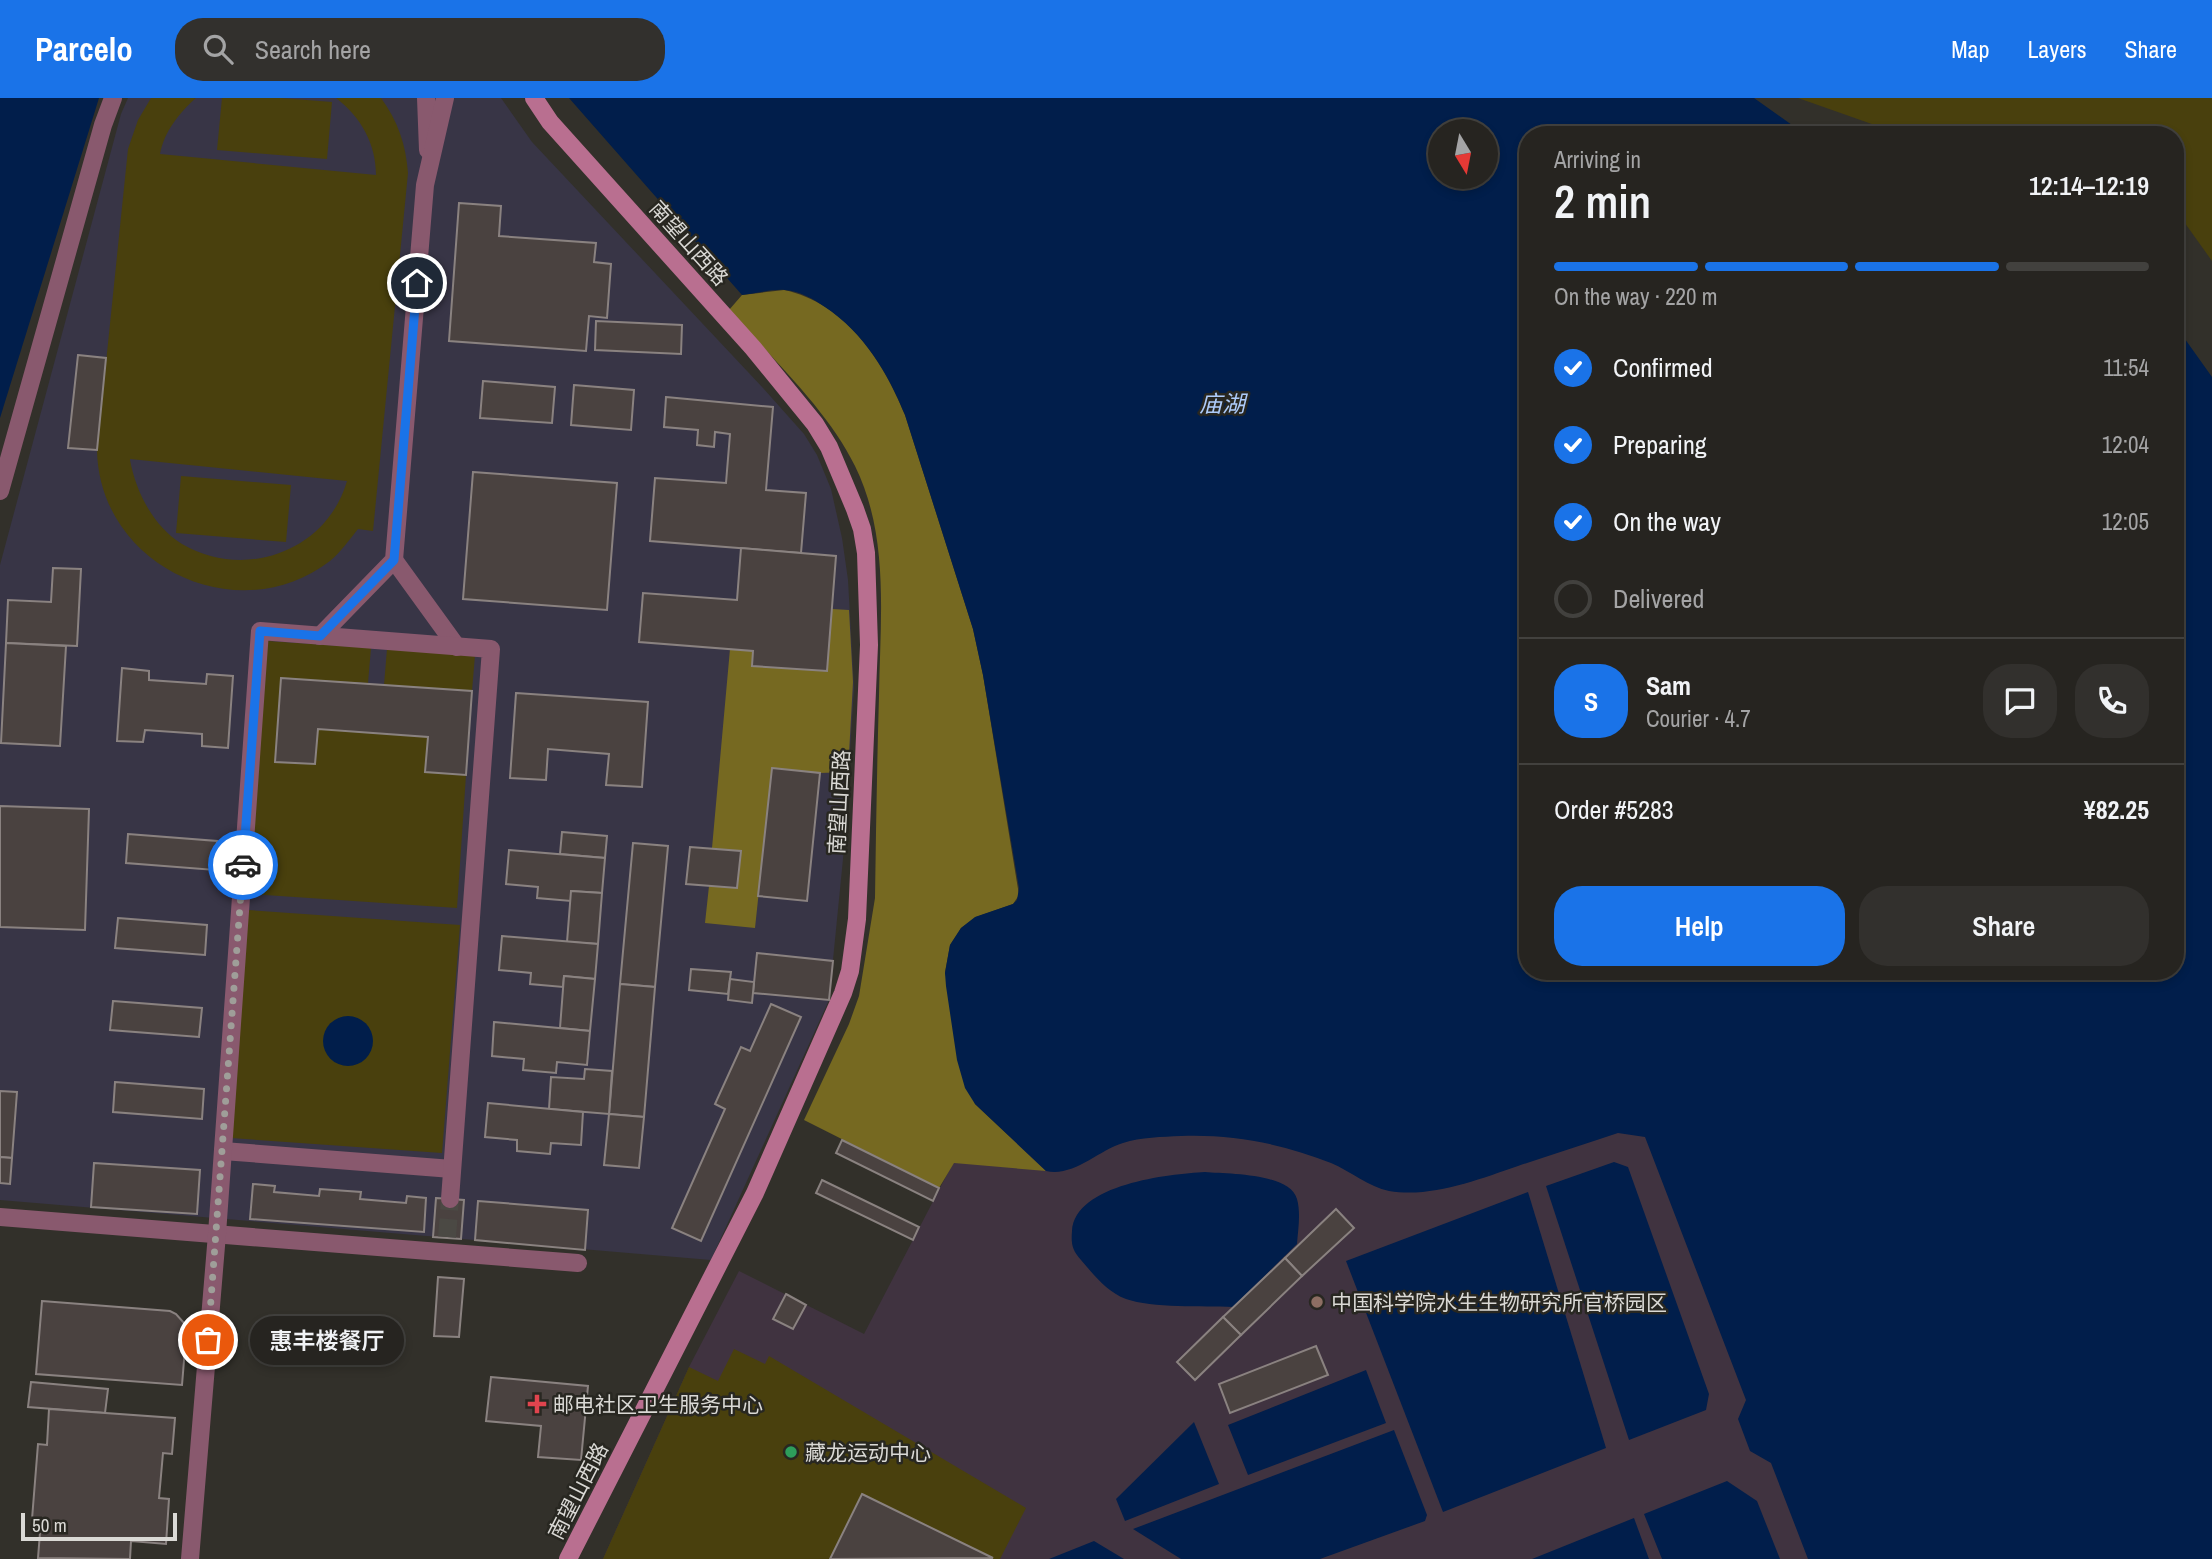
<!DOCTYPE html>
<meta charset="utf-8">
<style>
body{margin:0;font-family:"Archivo Narrow","Noto Sans SC",sans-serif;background:#32302d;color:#f1f3f6;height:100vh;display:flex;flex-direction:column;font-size:26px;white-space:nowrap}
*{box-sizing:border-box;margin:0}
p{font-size:23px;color:#a4a4a5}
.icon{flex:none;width:38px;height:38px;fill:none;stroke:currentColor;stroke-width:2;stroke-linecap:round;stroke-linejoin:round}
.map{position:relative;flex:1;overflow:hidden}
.side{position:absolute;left:1519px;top:28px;width:665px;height:854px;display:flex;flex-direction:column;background:#262420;border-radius:28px;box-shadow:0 4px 10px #0003,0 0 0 2px #42413e}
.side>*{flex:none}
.needle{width:46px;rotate:170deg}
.buttons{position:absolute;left:1428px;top:21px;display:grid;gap:14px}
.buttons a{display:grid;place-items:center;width:70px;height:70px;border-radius:50%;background:#262420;box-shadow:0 4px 10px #0003,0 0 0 2px #42413e;font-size:35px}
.scale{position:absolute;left:21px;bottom:18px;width:156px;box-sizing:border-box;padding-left:7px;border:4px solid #dad9d5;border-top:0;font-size:19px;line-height:24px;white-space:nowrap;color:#dad9d5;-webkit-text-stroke:5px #282721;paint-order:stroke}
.pin{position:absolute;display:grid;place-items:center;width:60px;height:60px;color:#fff;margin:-30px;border:4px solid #fff;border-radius:50%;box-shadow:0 2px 7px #0007}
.courier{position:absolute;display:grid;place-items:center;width:70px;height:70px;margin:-35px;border:5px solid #1a73e8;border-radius:50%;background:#fff;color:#222;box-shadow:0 2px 9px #0007}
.bubble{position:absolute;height:49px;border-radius:24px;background:#262420;box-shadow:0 4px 10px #0003,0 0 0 2px #42413e;font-size:23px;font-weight:600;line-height:49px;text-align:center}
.headline em{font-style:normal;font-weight:600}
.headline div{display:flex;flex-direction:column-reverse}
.headline{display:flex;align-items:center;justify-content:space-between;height:119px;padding:0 35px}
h1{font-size:46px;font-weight:600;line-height:52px}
.bar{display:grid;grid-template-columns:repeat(4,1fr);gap:10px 7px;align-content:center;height:84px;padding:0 35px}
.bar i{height:9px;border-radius:5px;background:#42413e}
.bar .active{background:#1a73e8}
.bar p{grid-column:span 4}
.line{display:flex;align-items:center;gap:18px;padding:0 35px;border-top:2px solid #42413e}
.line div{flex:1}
.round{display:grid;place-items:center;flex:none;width:74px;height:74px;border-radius:28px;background:#32302d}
ol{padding:0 35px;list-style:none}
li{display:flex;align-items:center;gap:21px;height:77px}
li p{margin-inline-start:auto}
li .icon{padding:7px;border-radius:50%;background:#1a73e8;color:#fff;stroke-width:4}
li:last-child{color:#a4a4a5}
li i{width:38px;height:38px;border:4px solid #42413e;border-radius:50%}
.button{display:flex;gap:14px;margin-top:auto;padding:14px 35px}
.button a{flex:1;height:80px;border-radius:28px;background:#1a73e8;color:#fff;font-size:28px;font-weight:600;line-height:80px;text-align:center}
.button a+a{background:#32302d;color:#f1f3f6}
header{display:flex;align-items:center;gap:42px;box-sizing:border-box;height:98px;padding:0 35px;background:#1a73e8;color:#fff}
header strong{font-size:33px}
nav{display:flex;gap:38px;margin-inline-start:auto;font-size:24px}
.search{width:490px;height:63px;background:#32302d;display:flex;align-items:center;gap:18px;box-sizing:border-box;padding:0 24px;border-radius:28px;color:#a4a4a5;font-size:26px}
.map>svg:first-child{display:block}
.commercial{fill:#383546}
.education{fill:#403340}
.green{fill:#49400d;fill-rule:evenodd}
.forest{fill:#766921}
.water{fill:#011e4b;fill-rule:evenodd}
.building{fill:#4a4240;stroke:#8a8280;stroke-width:2}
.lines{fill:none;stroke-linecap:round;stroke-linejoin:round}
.street-tunnel{stroke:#4b4944;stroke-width:18;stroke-dasharray:18 9;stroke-linecap:butt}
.street{stroke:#89596e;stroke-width:18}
.secondary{stroke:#b96f90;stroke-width:18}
.done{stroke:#9f9e99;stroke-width:7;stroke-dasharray:0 12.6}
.route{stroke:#1a73e8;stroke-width:9}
.education-dot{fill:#8d6e63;stroke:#282721;stroke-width:2.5}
.health-dot{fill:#e0444e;stroke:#282721;stroke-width:2.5}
.leisure-dot{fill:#2e9e5b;stroke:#282721;stroke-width:2.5}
.labels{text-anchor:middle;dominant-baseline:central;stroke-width:5;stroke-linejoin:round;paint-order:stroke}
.street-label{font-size:21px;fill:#dad9d5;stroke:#282721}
.poi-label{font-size:21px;fill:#dad9d5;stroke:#282721;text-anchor:start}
.water-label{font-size:23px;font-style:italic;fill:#adcbf9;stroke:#282721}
</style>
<header>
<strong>Parcelo</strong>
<div class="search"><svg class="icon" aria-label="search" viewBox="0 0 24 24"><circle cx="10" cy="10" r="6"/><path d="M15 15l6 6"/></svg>Search here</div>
<nav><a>Map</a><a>Layers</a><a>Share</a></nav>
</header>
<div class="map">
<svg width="2212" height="1461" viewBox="0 0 2212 1461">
<rect width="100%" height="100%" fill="#32302a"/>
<polygon class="commercial" points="128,0 501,0 532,44 763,290 804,336 817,357 831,391 842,440 848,482 854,590 843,761 829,902 711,1162 0,1102 0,467 121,16"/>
<polygon class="education" points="1632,1004 1857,1461 603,1461 689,1269 739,1173 864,1236 953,1065 1066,1009"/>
<g class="green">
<path d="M151,0H196C179,15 164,34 160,56L376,77C376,46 361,19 336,0H381C398,23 406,47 408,75L373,433L358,431C349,442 341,454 330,463C238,534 99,468 97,352L128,51L138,22ZM130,362V361L347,383C327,453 245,483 182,446C153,428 136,394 130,362Z"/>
<polygon points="222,0 281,0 332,4 327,61 217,52"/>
<polygon points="1798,0 2212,0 2212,163 2182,121 2175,119 2175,37 1903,37"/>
<polygon points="181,378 291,387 286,444 176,435"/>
<polygon points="267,543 371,550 368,585 281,580 275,663 315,666 318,631 428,639 426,674 466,677 457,810 250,796"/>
<polygon points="387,551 475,557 472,593 384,587"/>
<polygon points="248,812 460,827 442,1055 231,1040"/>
<polygon points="734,1251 765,1266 769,1258 1026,1410 1000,1461 603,1461 689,1269 718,1283"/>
</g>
<g class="forest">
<path d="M784,192C846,205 883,263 905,317L973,531L983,577L1019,797L1013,806L976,819L961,830L950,847L945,874L975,1006L1046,1073L954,1065L939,1090L804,1022L849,926L859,898L875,800C876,732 877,665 879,598C880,522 890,439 855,368C827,311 771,260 729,212L742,197Z"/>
<polygon points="832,511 849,512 853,584 848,674 820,675 772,670 755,830 705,825 709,788 737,790 741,754 712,750 730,551 753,553 752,568 827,573"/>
</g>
<g class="water">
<polygon points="0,0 99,0 0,320"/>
<path d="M569,0H1754L1806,37H1528V873H2175V227L2212,279V1461H1808L1771,1365L1750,1353L1738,1321L1746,1302L1645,1039L1618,1035C1585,1046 1551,1057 1518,1068C1477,1082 1432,1100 1389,1093C1369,1089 1350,1073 1331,1065C1283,1046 1233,1036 1181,1038C1162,1039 1141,1039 1123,1045C1097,1053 1074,1079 1046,1073L975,1006L965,990L957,962L946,888L945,875L950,847L961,830L975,819L1013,806L1017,802L1019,790L983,577L973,531L905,317C888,275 864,235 825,209C813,201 800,193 785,192C771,191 755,196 742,197ZM1440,33H1486V79H1440Z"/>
<circle cx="348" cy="943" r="25"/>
<polygon points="1614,1064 1628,1069 1709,1296 1706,1312 1629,1342 1546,1088"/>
<path d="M1205,1074C1228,1076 1290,1075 1297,1101C1301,1115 1298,1132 1297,1146L1233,1209C1203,1208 1152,1210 1126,1201C1107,1194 1094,1177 1081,1162C1072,1152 1071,1146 1072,1133C1075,1086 1169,1076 1205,1074Z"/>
<polygon points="1528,1094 1606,1350 1443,1414 1346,1163"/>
<polygon points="1366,1272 1386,1325 1248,1377 1228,1327"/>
<polygon points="1194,1324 1219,1386 1125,1423 1116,1401"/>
<polygon points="1394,1332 1427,1417 1425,1423 1320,1461 1181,1461 1133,1431"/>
<polygon points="1727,1383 1757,1403 1780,1461 1662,1461 1644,1416"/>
<polygon points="1634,1420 1649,1461 1532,1461"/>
<polygon points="1094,1443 1124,1461 1049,1461"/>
</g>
<g class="building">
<polygon points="459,105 501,108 499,138 596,145 594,164 611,166 607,220 589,218 586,253 449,243"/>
<polygon points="596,223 682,227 681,256 595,252"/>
<polygon points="78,257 106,260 97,352 68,350"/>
<polygon points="483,283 555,289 552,325 480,320"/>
<polygon points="574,287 634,292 631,332 571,327"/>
<polygon points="666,299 773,309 766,392 806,395 801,455 650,443 655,380 726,385 730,336 715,334 714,349 697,347 698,332 664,329"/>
<polygon points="473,374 617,385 607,512 463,501"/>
<polygon points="741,450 836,458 827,573 752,568 753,553 639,544 643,495 737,502"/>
<polygon points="53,470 81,471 77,548 6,545 8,502 51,504"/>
<polygon points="6,545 66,548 60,648 1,645"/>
<polygon points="122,570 149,573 149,582 206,586 207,576 233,578 228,650 202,648 202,636 145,632 143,644 117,643"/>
<polygon points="281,580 472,593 466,677 425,674 428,639 318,631 315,666 275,664"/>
<polygon points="516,595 648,604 642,689 606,687 609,656 548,651 546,682 510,680"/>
<polygon points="772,670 820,675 807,803 758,798"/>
<polygon points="0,708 89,711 85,832 0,829"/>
<polygon points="562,734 607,738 605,760 560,756"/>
<polygon points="128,736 217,743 215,772 126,765"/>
<polygon points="633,745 668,748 655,889 620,886"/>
<polygon points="690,749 741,753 737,790 686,786"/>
<polygon points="509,752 605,760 602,795 571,793 571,803 537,800 538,789 506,786"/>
<polygon points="571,793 602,795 598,846 567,844"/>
<polygon points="118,820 207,827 205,857 115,850"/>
<polygon points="502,838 598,846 595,881 564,878 563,889 530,886 531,875 499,872"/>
<polygon points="757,855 833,863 829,902 753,895"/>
<polygon points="691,871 731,874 728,896 689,892"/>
<polygon points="564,878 595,881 590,933 560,930"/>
<polygon points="730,881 754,884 752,905 728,902"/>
<polygon points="620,886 655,889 644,1019 609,1016"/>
<polygon points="113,903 202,910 199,939 110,932"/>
<polygon points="771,906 801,919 701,1143 672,1130 725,1011 715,1006 741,949 750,953"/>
<polygon points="494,924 590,933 587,967 557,964 556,975 523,972 524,961 492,958"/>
<polygon points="585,971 612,973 609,1016 549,1011 551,979 584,981"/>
<polygon points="115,984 204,991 202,1021 113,1014"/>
<polygon points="0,993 17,994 12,1060 0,1059"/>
<polygon points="488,1005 583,1014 581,1047 551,1045 550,1056 517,1053 517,1042 485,1039"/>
<polygon points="609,1016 644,1019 639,1070 604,1067"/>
<polygon points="842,1042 939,1090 933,1103 836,1055"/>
<polygon points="0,1059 12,1060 10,1086 0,1085"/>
<polygon points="94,1065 200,1072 197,1116 91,1109"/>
<polygon points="822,1082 919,1129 913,1142 816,1095"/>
<polygon points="253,1086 275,1088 274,1094 319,1098 320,1091 361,1094 360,1101 406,1105 407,1098 426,1100 424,1134 250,1121"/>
<polygon points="436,1100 464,1102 461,1141 433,1139"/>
<polygon points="478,1103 588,1112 585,1152 475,1142"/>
<polygon points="1336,1111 1354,1130 1302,1178 1285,1160"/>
<polygon points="1285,1160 1302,1178 1241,1237 1223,1219"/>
<polygon points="438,1179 464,1181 459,1239 434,1238"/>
<polygon points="786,1196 806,1207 793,1231 773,1221"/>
<polygon points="42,1203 170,1213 176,1216 184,1225 186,1238 182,1287 36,1276"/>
<polygon points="1223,1219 1241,1237 1195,1282 1177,1264"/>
<polygon points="1316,1248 1328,1277 1230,1315 1219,1286"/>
<polygon points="491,1279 588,1288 581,1362 538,1359 541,1328 486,1323"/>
<polygon points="31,1284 108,1291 105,1315 28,1309"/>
<polygon points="49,1311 175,1320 172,1356 163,1355 159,1400 169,1401 166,1446 131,1443 130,1461 38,1460 41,1422 32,1421 38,1346 47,1347"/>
<polygon points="862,1396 993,1460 830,1461"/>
</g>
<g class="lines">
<polyline class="street-tunnel" points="447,1139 450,1101"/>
<g class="street">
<polyline points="426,0 428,52"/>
<polyline points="0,393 103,27 113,0"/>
<polyline points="394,462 457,549"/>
<polyline points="320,538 394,462 425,87 445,0"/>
<polyline points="223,1053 452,1071"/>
<polyline points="0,1119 578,1165"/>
<polyline points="190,1461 217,1136 260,533 491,551 450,1101"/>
</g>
<polyline class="secondary" points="534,0 550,24 753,250 815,326 829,349 855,411 862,431 866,455 869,547 857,821 850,873 843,895 755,1095 568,1461"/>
</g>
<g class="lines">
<polyline class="done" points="208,1242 243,767"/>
<polyline class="route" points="243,767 260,533 320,538 394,462 417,185"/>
</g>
<circle class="education-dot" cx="1317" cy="1204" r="7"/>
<path class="health-dot" d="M533.5 1295.5h7v7h7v7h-7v7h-7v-7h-7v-7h7z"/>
<circle class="leisure-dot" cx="791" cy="1354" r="7"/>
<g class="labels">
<g class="street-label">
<text transform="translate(689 145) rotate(48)">南望山西路</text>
<text transform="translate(839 704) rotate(-87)">南望山西路</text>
<text transform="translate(578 1393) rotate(-63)">南望山西路</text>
</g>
<g class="poi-label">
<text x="1331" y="1204">中国科学院水生生物研究所官桥园区</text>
<text x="553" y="1306">邮电社区卫生服务中心</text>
<text x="805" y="1354">藏龙运动中心</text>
</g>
<g class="water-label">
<text x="1222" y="305">庙湖</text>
</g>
</g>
</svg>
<div class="buttons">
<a><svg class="needle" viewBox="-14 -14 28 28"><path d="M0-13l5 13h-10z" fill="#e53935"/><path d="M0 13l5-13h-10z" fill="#a4a4a5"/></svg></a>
</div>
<div class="scale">50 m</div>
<div class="pin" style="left:208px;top:1242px;background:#ea580c"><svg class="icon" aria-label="bag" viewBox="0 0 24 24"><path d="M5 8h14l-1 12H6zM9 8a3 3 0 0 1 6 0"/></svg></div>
<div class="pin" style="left:417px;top:185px;background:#1f2937"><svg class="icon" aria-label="home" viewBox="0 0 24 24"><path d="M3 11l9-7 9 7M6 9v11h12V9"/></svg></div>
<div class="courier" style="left:243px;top:767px"><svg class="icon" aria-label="car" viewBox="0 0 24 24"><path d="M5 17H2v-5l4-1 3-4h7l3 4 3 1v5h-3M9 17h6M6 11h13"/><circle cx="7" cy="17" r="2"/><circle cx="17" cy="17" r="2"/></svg></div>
<div class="bubble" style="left:250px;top:1218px;width:154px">惠丰楼餐厅</div>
<section class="side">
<div class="headline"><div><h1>2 min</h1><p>Arriving in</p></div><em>12:14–12:19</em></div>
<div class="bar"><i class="active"></i><i class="active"></i><i class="active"></i><i></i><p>On the way · 220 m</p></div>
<ol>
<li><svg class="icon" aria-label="check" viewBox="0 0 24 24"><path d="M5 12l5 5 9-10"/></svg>Confirmed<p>11:54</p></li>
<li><svg class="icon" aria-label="check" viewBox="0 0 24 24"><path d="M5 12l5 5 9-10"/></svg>Preparing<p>12:04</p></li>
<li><svg class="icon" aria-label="check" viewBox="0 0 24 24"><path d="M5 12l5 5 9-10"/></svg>On the way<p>12:05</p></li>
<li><i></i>Delivered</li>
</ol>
<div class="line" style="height:126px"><b class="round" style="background:#1a73e8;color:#fff">S</b><div><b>Sam</b><p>Courier · 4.7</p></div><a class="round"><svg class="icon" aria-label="chat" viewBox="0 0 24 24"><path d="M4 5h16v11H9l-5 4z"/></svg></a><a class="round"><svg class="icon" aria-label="phone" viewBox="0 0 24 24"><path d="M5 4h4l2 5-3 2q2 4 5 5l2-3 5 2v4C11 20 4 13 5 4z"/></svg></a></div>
<div class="line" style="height:91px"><div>Order #5283</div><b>¥82.25</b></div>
<div class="button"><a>Help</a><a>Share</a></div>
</section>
</div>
